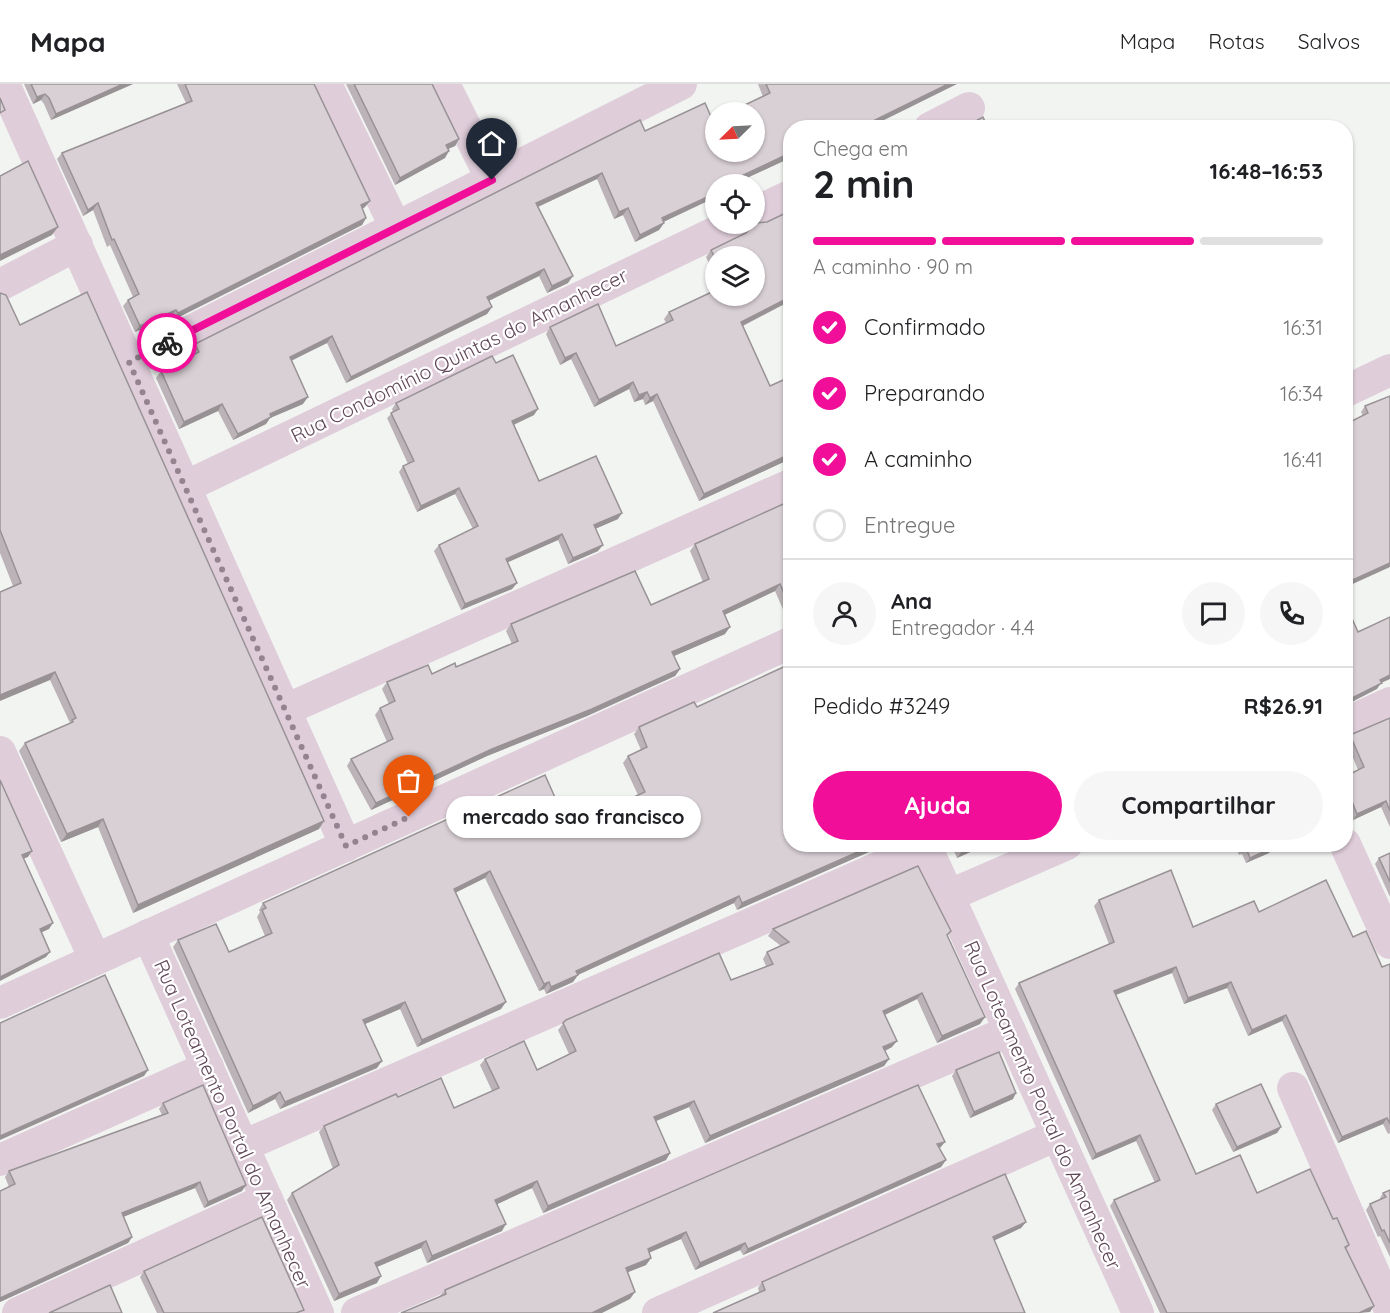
<!DOCTYPE html>
<html lang="pt">
<meta charset="utf-8">
<style>
body{margin:0;font-family:Quicksand,sans-serif;background:#f6f6f6;color:#202124;height:100vh;display:flex;flex-direction:column;font-size:22px;white-space:nowrap}
*{box-sizing:border-box;margin:0}
p{font-size:20px;color:#757577}
.icon{flex:none;width:33px;height:33px;fill:none;stroke:currentColor;stroke-width:2;stroke-linecap:round;stroke-linejoin:round}
.map{position:relative;flex:1;overflow:hidden}
.side{position:absolute;left:783px;top:36px;width:570px;height:732px;display:flex;flex-direction:column;background:#fff;border-radius:24px;box-shadow:0 2px 4px #0004}
.side>*{flex:none}
.needle{width:39px;rotate:246deg}
.buttons{position:absolute;left:705px;top:18px;display:grid;gap:12px}
.buttons a{display:grid;place-items:center;width:60px;height:60px;border-radius:50%;background:#fff;box-shadow:0 2px 4px #0004;font-size:30px}
.pin{position:absolute;display:grid;place-items:center;width:51px;height:51px;color:#fff;margin:-62px -26px;border-radius:50% 50% 50% 0;rotate:-45deg;box-shadow:0 0 6px #0007}
.pin .icon{rotate:45deg}
.courier{position:absolute;display:grid;place-items:center;width:60px;height:60px;margin:-30px;border:4px solid #f10f9a;border-radius:50%;background:#fff;color:#222;box-shadow:0 2px 8px #0007}
.bubble{position:absolute;height:42px;border-radius:21px;background:#fff;box-shadow:0 2px 4px #0004;font-size:20px;font-weight:700;line-height:42px;text-align:center}
.head em{font-style:normal;font-weight:700}
.head div{display:flex;flex-direction:column-reverse}
.head{display:flex;align-items:center;justify-content:space-between;height:102px;padding:0 30px}
h1{font-size:39px;font-weight:700;line-height:45px}
.bar{display:grid;grid-template-columns:repeat(4,1fr);gap:9px 6px;align-content:center;height:72px;padding:0 30px}
.bar i{height:8px;border-radius:4px;background:#e0e0e0}
.bar .on{background:#f10f9a}
.bar p{grid-column:span 4}
.line{display:flex;align-items:center;gap:15px;padding:0 30px;border-top:2px solid #e0e0e0}
.line div{flex:1}
.round{display:grid;place-items:center;flex:none;width:63px;height:63px;border-radius:32px;background:#f6f6f6}
ol{padding:0 30px;list-style:none}
li{display:flex;align-items:center;gap:18px;height:66px}
li p{margin-inline-start:auto}
li .icon{padding:6px;border-radius:50%;background:#f10f9a;color:#fff;stroke-width:4}
li:last-child{color:#757577}
li i{width:33px;height:33px;border:3px solid #e0e0e0;border-radius:50%}
.action{display:flex;gap:12px;margin-top:auto;padding:12px 30px}
.action a{flex:1;height:69px;border-radius:36px;background:#f10f9a;color:#fff;font-size:24px;font-weight:700;line-height:69px;text-align:center}
.action a+a{background:#f6f6f6;color:#202124}
header{display:flex;align-items:center;gap:36px;box-sizing:border-box;height:84px;padding:0 30px;background:#fff;border-bottom:2px solid #e0e0e0}
header strong{font-size:28px}
nav{display:flex;gap:33px;margin-inline-start:auto;font-size:21px}
.map>svg:first-child{display:block}
.lines{fill:none;stroke-linecap:round;stroke-linejoin:round}
.street{stroke:#dfcdda;stroke-width:32}
.wall{fill:#bbb3b7}
.shaded-wall{fill:#989295}
.building{fill:#d9d0d5;stroke:#989295;stroke-width:1.5}
.done{stroke:#94848f;stroke-width:6;stroke-dasharray:0 10.8}
.route{stroke:#f10f9a;stroke-width:8}
.labels{text-anchor:middle;dominant-baseline:central;stroke-width:4.5;stroke-linejoin:round;paint-order:stroke}
.street-label{font-size:20px;fill:#614859;stroke:#fff}
</style>
<header>
<strong>Mapa</strong>
<nav><a>Mapa</a><a>Rotas</a><a>Salvos</a></nav>
</header>
<div class="map">
<svg width="1390" height="1229" viewBox="0 0 1390 1229">
<rect width="100%" height="100%" fill="#f2f4f2"/>
<g class="lines">
<g class="street">
<polyline points="4,0 346,762"/>
<polyline points="326,0 396,144"/>
<polyline points="444,0 492,96"/>
<polyline points="930,44 969,24"/>
<polyline points="754,129 790,112"/>
<polyline points="0,201 77,161"/>
<polyline points="129,278 681,0"/>
<polyline points="1346,307 1390,286"/>
<polyline points="185,403 733,140"/>
<polyline points="285,626 790,401"/>
<polyline points="1346,639 1390,619"/>
<polyline points="0,668 95,875"/>
<polyline points="925,760 1138,1229"/>
<polyline points="1345,760 1390,859"/>
<polyline points="948,812 1067,760"/>
<polyline points="148,851 318,1229"/>
<polyline points="0,919 790,559"/>
<polyline points="1293,1004 1390,1226"/>
<polyline points="243,1062 926,763"/>
<polyline points="0,1076 208,983"/>
<polyline points="18,1229 267,1115"/>
<polyline points="357,1229 1010,947"/>
<polyline points="658,1229 1057,1051"/>
</g>
</g>
<g class="wall">
<polygon points="24,0 133,0 51,36 44,20 41,16 33,20"/>
<polygon points="177,0 314,0 365,123 362,125 366,134 362,141 173,236 171,232 135,248 123,222 128,216 133,213 110,161 107,163 93,126 83,132 57,75 62,69 186,19"/>
<polygon points="346,0 432,0 459,55 455,62 448,65 445,74 395,101"/>
<polygon points="758,0 957,0 790,44 790,74 736,99 735,100 716,100 716,113 663,138 664,139 659,146 635,158 623,131 614,135 597,95 538,123 568,199 547,209 539,192 489,217 492,223 487,230 346,299 327,259 291,276 303,320 270,334 266,340 233,356 218,327 179,345 156,294 161,287 193,271 190,267 195,260 645,47 713,37 763,13"/>
<polygon points="790,127 790,217 743,242 770,302 790,293 790,375 699,417 653,317 645,321 643,315 634,318 629,305 594,323 571,275 560,281 546,250 550,243 616,262 666,239 664,235 669,228 754,212 716,172 716,194 706,173 711,166"/>
<polygon points="0,209 20,241 319,745 133,829 98,743 61,758 19,667 25,659 70,639 50,596 0,469"/>
<polygon points="496,279 534,331 514,341 539,397 618,435 595,445 598,467 568,480 558,456 507,478 517,499 512,505 461,526 434,467 439,461 473,445 455,410 417,428 399,388 403,382 408,380 387,334 393,328 392,325 396,319"/>
<polygon points="1390,312 1390,483 1363,332 1361,328 1365,322"/>
<polygon points="790,417 790,538 789,539 775,507 724,531 725,550 674,572 680,585 675,592 587,632 487,672 371,726 347,682 351,675 387,658 375,631 380,624 389,620 382,605 387,598 432,590 456,583 512,560 506,547 511,540 651,521 703,498 690,467 695,460"/>
<polygon points="697,623 790,760 887,760 737,826 734,819 578,891 573,898 546,910 544,905 539,907 485,794 455,808 501,925 417,963 400,925 365,940 377,984 280,1025 275,1015 248,1029 173,863 178,856 229,868 265,852 257,833 260,828 259,826 263,819 570,747 617,724 621,719 638,711 623,679 628,672 641,666 634,650 639,643"/>
<polygon points="1390,634 1390,743 1381,723 1353,736 1346,719 1346,692 1358,686 1346,657 1350,651"/>
<polygon points="951,760 988,760 957,774"/>
<polygon points="1235,760 1271,760 1272,764 1269,769 1246,779 1242,770 1239,771"/>
<polygon points="1390,769 1390,813 1375,780 1379,774"/>
<polygon points="1099,816 1193,843 1259,828 1353,853 1382,883 1390,880 1390,1049 1388,1050 1383,1040 1338,1059 1282,937 1248,952 1227,904 1184,920 1172,889 1116,911 1196,1090 1257,1109 1333,1135 1349,1161 1346,1166 1370,1228 1160,1229 1110,1122 1114,1116 1155,1099 1136,1057 1092,1076 1015,905 1019,899 1109,860 1094,822"/>
<polygon points="773,845 947,851 985,933 980,940 937,959 917,915 885,931 892,963 885,967 889,975 884,982 705,1059 689,1023 656,1037 670,1069 666,1076 543,1129 532,1104 497,1120 502,1147 427,1179 421,1164 377,1183 377,1199 334,1217 287,1116 292,1109 333,1085 319,1048 324,1042 398,1013 454,1024 492,1007 480,981 485,975 537,986 569,970 558,946 566,936 731,896 766,882 763,875 767,868 781,862 768,852"/>
<polygon points="956,986 1013,1015 970,1034 952,992"/>
<polygon points="163,1019 242,1107 204,1124 195,1104 123,1133 132,1153 128,1159 0,1218 0,1107 9,1103 5,1093 9,1087 162,1031 159,1025"/>
<polygon points="1216,1020 1281,1043 1277,1049 1233,1068 1212,1026"/>
<polygon points="940,1065 946,1076 941,1083 743,1171 740,1166 695,1186 681,1155 649,1169 651,1174 646,1181 627,1188 630,1215 440,1212 445,1206"/>
<polygon points="1390,1106 1390,1173 1380,1152 1378,1153 1366,1126 1370,1120 1380,1116 1380,1114 1383,1109"/>
<polygon points="1026,1138 1021,1144 994,1156 759,1208 758,1204 762,1198"/>
<polygon points="144,1187 301,1229 157,1229 140,1193"/>
</g>
<g class="shaded-wall">
<polygon points="123,0 133,0 51,36 56,30"/>
<polygon points="948,0 957,0 868,44 859,44"/>
<polygon points="45,10 41,16 33,20 37,13"/>
<polygon points="459,55 455,62 441,68 446,61"/>
<polygon points="449,67 445,74 395,101 400,94"/>
<polygon points="790,69 790,74 736,99 735,100 731,100 735,95"/>
<polygon points="602,89 597,95 531,126 536,119"/>
<polygon points="716,109 716,113 657,141 662,134"/>
<polygon points="370,117 365,123 356,128 361,121"/>
<polygon points="98,119 93,126 83,132 88,126"/>
<polygon points="628,124 623,131 614,135 619,128"/>
<polygon points="366,134 362,141 173,236 178,229"/>
<polygon points="664,139 659,146 635,158 640,151"/>
<polygon points="58,143 52,151 0,177 0,171"/>
<polygon points="544,185 539,192 482,220 487,213"/>
<polygon points="573,192 568,199 547,209 552,202"/>
<polygon points="790,213 790,217 736,245 741,238"/>
<polygon points="492,223 487,230 346,299 351,293"/>
<polygon points="176,226 171,232 135,248 140,242"/>
<polygon points="332,252 327,259 285,280 290,273"/>
<polygon points="576,269 571,275 560,281 565,274"/>
<polygon points="633,298 629,305 594,323 599,316"/>
<polygon points="647,308 643,315 634,318 639,311"/>
<polygon points="657,310 653,317 645,321 650,314"/>
<polygon points="308,313 303,320 270,334 266,340 233,356 238,350 270,330"/>
<polygon points="222,320 218,327 179,345 184,338"/>
<polygon points="538,325 534,331 508,343 512,337"/>
<polygon points="790,370 790,375 699,417 704,410"/>
<polygon points="459,404 455,410 417,428 421,422"/>
<polygon points="622,429 618,435 590,447 594,441"/>
<polygon points="562,450 558,456 502,481 506,475"/>
<polygon points="603,461 598,467 568,480 573,474"/>
<polygon points="1390,479 1390,483 1346,503 1346,499"/>
<polygon points="517,499 512,505 461,526 465,520"/>
<polygon points="780,500 775,507 718,534 723,527"/>
<polygon points="730,543 725,550 667,575 672,568"/>
<polygon points="680,585 675,592 587,632 487,672 371,726 376,719 492,665"/>
<polygon points="55,588 50,596 0,617 0,611"/>
<polygon points="1390,591 1390,595 1381,599 1377,605 1346,621 1346,617 1380,596"/>
<polygon points="1386,717 1381,723 1353,736 1357,730"/>
<polygon points="103,735 98,743 61,758 67,750"/>
<polygon points="324,737 319,745 133,829 138,821"/>
<polygon points="876,760 887,760 737,826 742,819"/>
<polygon points="977,760 988,760 957,774 962,767"/>
<polygon points="1272,764 1269,769 1246,779 1250,774"/>
<polygon points="32,767 28,773 18,777 22,771"/>
<polygon points="490,787 485,794 449,812 454,805"/>
<polygon points="739,812 734,819 571,894 576,887"/>
<polygon points="53,839 49,845 36,851 40,845"/>
<polygon points="50,868 46,873 0,897 0,893"/>
<polygon points="1176,883 1172,889 1110,913 1114,907"/>
<polygon points="578,891 573,898 546,910 551,903"/>
<polygon points="549,898 544,905 539,907 544,900"/>
<polygon points="1231,898 1227,904 1184,920 1188,914"/>
<polygon points="922,909 917,915 878,934 883,927"/>
<polygon points="405,918 400,925 358,943 363,936"/>
<polygon points="506,918 501,925 417,963 422,956"/>
<polygon points="1286,931 1282,937 1248,952 1252,946"/>
<polygon points="985,933 980,940 937,959 942,952"/>
<polygon points="897,957 892,963 878,970 883,963"/>
<polygon points="889,975 884,982 705,1059 710,1052"/>
<polygon points="382,977 377,984 280,1025 285,1018"/>
<polygon points="148,986 144,992 0,1056 0,1052"/>
<polygon points="280,1008 275,1015 248,1029 253,1022"/>
<polygon points="1016,1009 1013,1015 970,1034 974,1028"/>
<polygon points="694,1017 689,1023 649,1040 654,1033"/>
<polygon points="1387,1034 1383,1040 1338,1059 1342,1053"/>
<polygon points="1281,1043 1277,1049 1233,1068 1237,1063"/>
<polygon points="1140,1051 1136,1057 1092,1076 1096,1070"/>
<polygon points="945,1058 940,1064 937,1060"/>
<polygon points="670,1069 666,1076 543,1129 548,1122"/>
<polygon points="946,1076 941,1083 743,1171 748,1165"/>
<polygon points="537,1097 532,1104 491,1123 495,1116"/>
<polygon points="200,1098 195,1104 118,1135 122,1129"/>
<polygon points="246,1101 242,1107 204,1124 208,1118"/>
<polygon points="1026,1138 1021,1144 989,1159 993,1153"/>
<polygon points="506,1140 502,1147 427,1179 432,1172"/>
<polygon points="686,1148 681,1155 643,1171 648,1165"/>
<polygon points="132,1153 128,1159 0,1218 0,1214"/>
<polygon points="426,1157 421,1164 370,1186 375,1179"/>
<polygon points="745,1159 740,1166 695,1186 700,1179"/>
<polygon points="651,1174 646,1181 621,1191 626,1184"/>
<polygon points="381,1192 377,1199 334,1217 339,1210"/>
<polygon points="635,1208 630,1215 602,1229 592,1229"/>
<polygon points="1374,1222 1370,1228 1359,1229"/>
</g>
<g class="building">
<polygon points="31,0 123,0 56,30 49,14 45,10 37,13"/>
<polygon points="185,0 314,0 370,117 361,121 366,134 178,229 176,226 140,242 128,216 139,210 114,155 112,156 98,119 88,126 62,69 192,17"/>
<polygon points="354,0 432,0 459,55 446,61 449,67 400,94"/>
<polygon points="766,0 948,0 859,44 790,44 790,69 735,95 736,99 733,100 716,100 716,109 662,134 664,139 640,151 628,124 619,128 602,89 536,119 573,192 552,202 544,185 487,213 492,223 351,293 332,252 290,273 308,313 270,330 271,333 238,350 222,320 184,338 161,287 199,268 195,260 640,36 645,47 705,19 713,37 716,35 716,68 754,68 754,28 730,28 770,9"/>
<polygon points="0,14 5,26 0,29"/>
<polygon points="983,33 986,40 991,38 993,44 963,44"/>
<polygon points="28,77 58,143 0,171 0,92"/>
<polygon points="790,127 790,213 741,238 770,302 790,293 790,370 704,410 657,310 650,314 647,308 639,311 633,298 599,316 576,269 565,274 550,243 598,220 616,262 673,236 669,228 716,206 716,212 754,212 754,172 716,172 716,176 711,166 746,149 755,139 767,138"/>
<polygon points="87,208 324,737 138,821 103,735 67,750 25,659 73,638 72,636 76,634 55,588 0,611 0,508 21,499 0,446 0,209 6,211 20,241"/>
<polygon points="513,271 538,325 512,337 539,397 596,372 622,429 594,441 603,461 573,474 562,450 506,475 517,499 465,520 439,461 478,442 459,404 421,422 403,382 414,377 391,329 399,325 396,319 492,272 496,279"/>
<polygon points="1390,312 1390,479 1346,499 1346,340 1368,329 1365,322"/>
<polygon points="790,417 790,523 780,500 723,527 730,543 672,568 680,585 592,625 492,665 376,719 351,675 393,655 380,624 395,617 387,598 428,581 432,590 455,579 456,583 518,557 511,540 635,487 651,521 709,495 695,460"/>
<polygon points="1346,521 1358,548 1390,533 1390,591 1380,596 1382,599 1346,617"/>
<polygon points="790,580 790,760 876,760 742,819 739,812 576,887 578,891 551,903 549,898 544,900 490,787 454,805 506,918 422,956 405,918 363,936 382,977 285,1018 280,1008 253,1022 178,856 216,840 229,868 272,849 262,826 266,824 263,819 545,691 570,747 622,722 621,719 645,708 628,672 647,663 639,643 694,618 697,623"/>
<polygon points="1390,634 1390,727 1386,717 1357,730 1346,703 1346,692 1364,683 1350,651"/>
<polygon points="0,696 32,767 22,771 53,839 40,845 50,868 0,893"/>
<polygon points="959,760 977,760 962,767"/>
<polygon points="1241,760 1271,760 1272,764 1250,774 1246,764 1243,765"/>
<polygon points="1390,769 1390,798 1379,774"/>
<polygon points="918,782 951,847 947,851 985,933 942,952 922,909 883,927 897,957 883,963 889,975 710,1052 694,1017 654,1033 670,1069 548,1122 537,1097 495,1116 506,1140 432,1172 426,1157 375,1179 381,1192 339,1210 292,1109 339,1081 324,1042 396,1010 398,1013 441,994 454,1024 499,1004 485,975 524,957 537,986 576,967 563,939 566,936 719,869 731,896 773,880 767,868 789,858 773,845"/>
<polygon points="1171,786 1193,843 1254,817 1259,828 1326,796 1353,853 1366,847 1382,883 1390,880 1390,1040 1387,1034 1342,1053 1286,931 1252,946 1231,898 1188,914 1176,883 1114,907 1196,1090 1240,1071 1257,1109 1310,1085 1333,1135 1337,1134 1349,1161 1345,1163 1374,1222 1359,1229 1167,1229 1114,1116 1160,1096 1140,1051 1096,1070 1019,899 1114,858 1099,816"/>
<polygon points="105,891 148,986 0,1052 0,939"/>
<polygon points="999,968 1016,1009 974,1028 956,986"/>
<polygon points="1261,1000 1281,1043 1237,1063 1216,1020"/>
<polygon points="203,1001 246,1101 208,1118 200,1098 122,1129 132,1153 0,1214 0,1107 15,1100 9,1087 168,1029 163,1019"/>
<polygon points="918,1001 945,1058 937,1060 946,1076 748,1165 745,1159 700,1179 686,1148 648,1165 651,1174 626,1184 635,1208 592,1229 401,1229 446,1210 445,1206"/>
<polygon points="1005,1090 1026,1138 993,1153 1025,1229 713,1229 765,1206 762,1198"/>
<polygon points="1390,1106 1390,1159 1384,1146 1382,1147 1370,1120 1386,1113 1383,1109"/>
<polygon points="262,1133 304,1226 296,1229 164,1229 144,1187"/>
<polygon points="110,1201 122,1229 49,1229"/>
</g>
<g class="lines">
<polyline class="done" points="167,259 129,278 346,762 409,733"/>
<polyline class="route" points="167,259 492,96"/>
</g>
<g class="labels">
<g class="street-label">
<text transform="translate(459 271) rotate(-26)">Rua Condomínio Quintas do Amanhecer</text>
<text transform="translate(1043 1021) rotate(66)">Rua Loteamento Portal do Amanhecer</text>
<text transform="translate(233 1040) rotate(66)">Rua Loteamento Portal do Amanhecer</text>
</g>
</g>
</svg>
<div class="buttons">
<a><svg class="needle" viewBox="-14 -14 28 28"><path d="M0-13l5 13h-10z" fill="#e53935"/><path d="M0 13l5-13h-10z" fill="#757577"/></svg></a>
<a><svg class="icon" aria-label="locate" viewBox="0 0 24 24"><circle cx="12" cy="12" r="6"/><path d="M12 2v4M12 18v4M2 12h4M18 12h4"/></svg></a>
<a><svg class="icon" aria-label="layers" viewBox="0 0 24 24"><path d="M12 4l9 5-9 5-9-5zM3 14l9 5 9-5"/></svg></a>
</div>
<div class="pin" style="left:409px;top:733px;background:#ea580c"><svg class="icon" aria-label="bag" viewBox="0 0 24 24"><path d="M5 8h14l-1 12H6zM9 8a3 3 0 0 1 6 0"/></svg></div>
<div class="pin" style="left:492px;top:96px;background:#1f2937"><svg class="icon" aria-label="home" viewBox="0 0 24 24"><path d="M3 11l9-7 9 7M6 9v11h12V9"/></svg></div>
<div class="courier" style="left:167px;top:259px"><svg class="icon" aria-label="bike" viewBox="0 0 24 24"><circle cx="6" cy="16" r="4"/><circle cx="18" cy="16" r="4"/><path d="M6 16l4-8h5l3 8M10 8l3 8H6M13 5h3"/></svg></div>
<div class="bubble" style="left:446px;top:712px;width:255px">mercado sao francisco</div>
<section class="side">
<div class="head"><div><h1>2 min</h1><p>Chega em</p></div><em>16:48–16:53</em></div>
<div class="bar"><i class="on"></i><i class="on"></i><i class="on"></i><i></i><p>A caminho · 90 m</p></div>
<ol>
<li><svg class="icon" aria-label="check" viewBox="0 0 24 24"><path d="M5 12l5 5 9-10"/></svg>Confirmado<p>16:31</p></li>
<li><svg class="icon" aria-label="check" viewBox="0 0 24 24"><path d="M5 12l5 5 9-10"/></svg>Preparando<p>16:34</p></li>
<li><svg class="icon" aria-label="check" viewBox="0 0 24 24"><path d="M5 12l5 5 9-10"/></svg>A caminho<p>16:41</p></li>
<li><i></i>Entregue</li>
</ol>
<div class="line" style="height:108px"><a class="round"><svg class="icon" aria-label="person" viewBox="0 0 24 24"><circle cx="12" cy="8" r="4"/><path d="M4 21q1-7 8-7t8 7"/></svg></a><div><b>Ana</b><p>Entregador · 4.4</p></div><a class="round"><svg class="icon" aria-label="chat" viewBox="0 0 24 24"><path d="M4 5h16v11H9l-5 4z"/></svg></a><a class="round"><svg class="icon" aria-label="phone" viewBox="0 0 24 24"><path d="M5 4h4l2 5-3 2q2 4 5 5l2-3 5 2v4C11 20 4 13 5 4z"/></svg></a></div>
<div class="line" style="height:78px"><div>Pedido #3249</div><b>R$26.91</b></div>
<div class="action"><a>Ajuda</a><a>Compartilhar</a></div>
</section>
</div>
